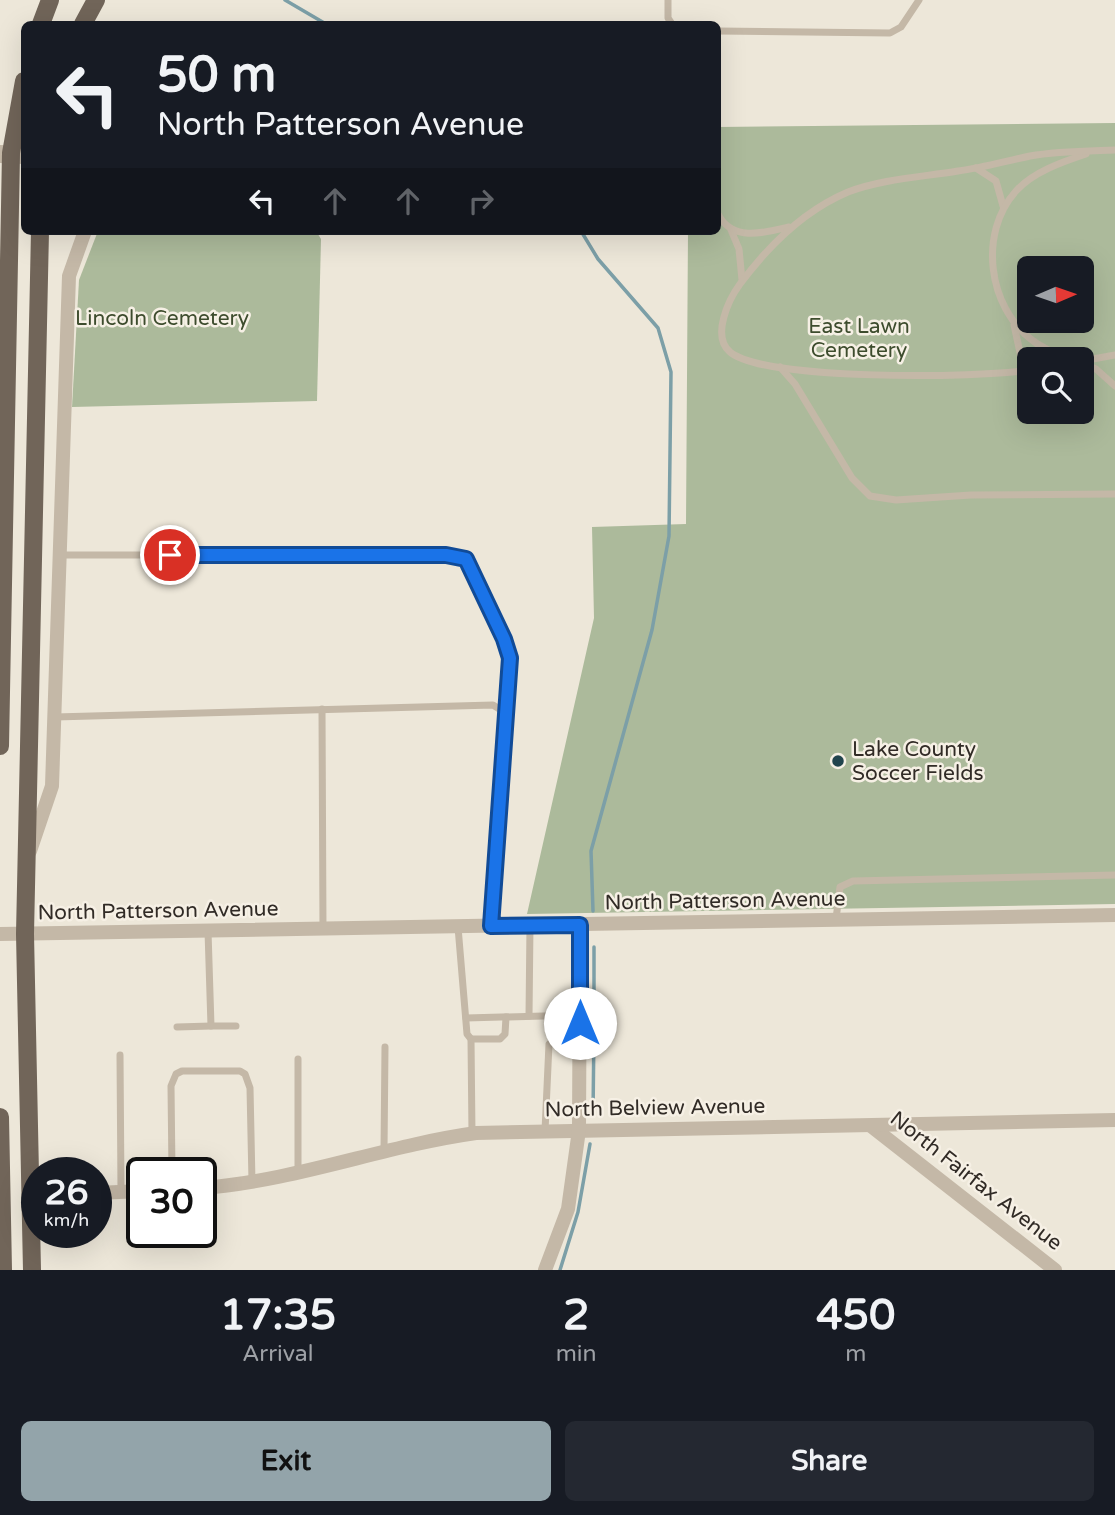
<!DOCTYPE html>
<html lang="en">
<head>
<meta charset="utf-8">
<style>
	body { margin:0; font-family:"Varela Round",sans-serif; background:#242831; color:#f1f3f6; height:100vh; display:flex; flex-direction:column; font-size:26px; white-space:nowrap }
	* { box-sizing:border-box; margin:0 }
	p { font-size:23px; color:#9ea1a6 }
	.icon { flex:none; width:38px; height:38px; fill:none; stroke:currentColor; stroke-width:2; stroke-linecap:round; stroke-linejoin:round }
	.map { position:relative; height:1270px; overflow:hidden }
	.drawer { display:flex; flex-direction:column; background:#171b24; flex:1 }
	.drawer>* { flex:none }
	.banner { position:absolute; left:21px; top:21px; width:700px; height:214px; border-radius:10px; box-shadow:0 7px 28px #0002; background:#171b24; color:#f1f3f6; overflow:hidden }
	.needle { width:46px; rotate:88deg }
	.controls { position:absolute; left:1017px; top:256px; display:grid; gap:14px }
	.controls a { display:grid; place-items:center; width:77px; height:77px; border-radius:10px; background:#171b24; box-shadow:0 7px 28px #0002; font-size:35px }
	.speed { position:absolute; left:21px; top:1157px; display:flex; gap:14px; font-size:35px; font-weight:700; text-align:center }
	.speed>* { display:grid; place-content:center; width:91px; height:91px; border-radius:50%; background:#171b24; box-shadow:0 7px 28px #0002; line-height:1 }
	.speed small { font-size:18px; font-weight:400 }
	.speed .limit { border:4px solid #111; border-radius:10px; background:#fff; color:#111 }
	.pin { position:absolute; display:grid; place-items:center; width:60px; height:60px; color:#fff; margin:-30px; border:4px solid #fff; border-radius:50%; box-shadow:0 2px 7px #0007 }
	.me { position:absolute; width:77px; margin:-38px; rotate:0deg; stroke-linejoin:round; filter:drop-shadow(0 0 5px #0008) }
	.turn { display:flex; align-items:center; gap:24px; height:147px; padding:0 21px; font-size:32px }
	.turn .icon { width:91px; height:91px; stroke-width:2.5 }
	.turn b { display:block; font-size:49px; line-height:60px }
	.lanes { display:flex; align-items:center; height:66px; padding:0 21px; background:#0003; justify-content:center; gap:35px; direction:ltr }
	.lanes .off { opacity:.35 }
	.eta { display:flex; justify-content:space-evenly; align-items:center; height:119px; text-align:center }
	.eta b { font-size:42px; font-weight:800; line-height:49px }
	.cta { display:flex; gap:14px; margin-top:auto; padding:14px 21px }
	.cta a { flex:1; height:80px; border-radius:10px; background:#93a4aa; color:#111; font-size:28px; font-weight:800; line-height:80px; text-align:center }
	.cta a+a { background:#242831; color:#f1f3f6 }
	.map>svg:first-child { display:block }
	.green { fill:#acba9b; fill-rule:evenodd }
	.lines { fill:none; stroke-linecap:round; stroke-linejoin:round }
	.stream { stroke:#7c9fa7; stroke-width:3.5 }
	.service { stroke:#c4b8a7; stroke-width:7 }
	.minor { stroke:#c4b8a7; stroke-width:14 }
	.tertiary { stroke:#c4b8a7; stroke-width:18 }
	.primary { stroke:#716559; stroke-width:18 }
	.route-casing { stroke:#114b97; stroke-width:18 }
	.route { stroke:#1a73e8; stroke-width:12 }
	.poi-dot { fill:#21444d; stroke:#f6f0e5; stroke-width:2.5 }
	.labels { text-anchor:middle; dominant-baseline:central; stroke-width:5; stroke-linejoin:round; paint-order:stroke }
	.park-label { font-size:21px; fill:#3d4c2d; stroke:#f6f0e5 }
	.poi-label { font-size:21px; fill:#312b26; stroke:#f6f0e5; text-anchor:start }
	.street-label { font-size:21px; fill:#312b26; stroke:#f6f0e5 }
</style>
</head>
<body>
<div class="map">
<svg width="1115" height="1270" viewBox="0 0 1115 1270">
	<rect width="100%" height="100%" fill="#ede7d9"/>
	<g class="green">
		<path d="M1115,123v781l-588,10 67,-296 -2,-91 94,-3 2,-293h30v-104zM1029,268h53v52h-53zM1029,359h53v52h-53z"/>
		<polygon points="98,231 316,231 321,239 317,401 72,407 79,280"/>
	</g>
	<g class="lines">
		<g class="stream">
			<polyline points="285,0 326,24"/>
			<polyline points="581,231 598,259 658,328 671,372 669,536 652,630 591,851 593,911"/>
			<polyline points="594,1015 594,947"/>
			<polyline points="593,1115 594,1028"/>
			<polyline points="560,1270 578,1212 590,1144"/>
		</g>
		<g class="service">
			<polyline points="668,0 668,18 672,24"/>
			<polyline points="718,31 890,33 901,27 919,0"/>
			<polyline points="976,168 996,181 1003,206"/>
			<path d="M718,214c14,28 46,19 71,13"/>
			<polyline points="731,230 739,249 742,280"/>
			<polyline points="1014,325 1024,371"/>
			<path d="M1070,359c-13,-5 -27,-10 -38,-19 -44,-33 -54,-107 -16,-149 17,-19 46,-29 70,-37"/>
			<polyline points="1082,361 1115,355"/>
			<polyline points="1082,363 1096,369 1115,386"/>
			<polyline points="780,367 795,384 852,478 870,496 896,500 971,495 1115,494"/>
			<path d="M1029,370c-49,8 -265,11 -299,-18 -19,-16 -1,-53 10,-68 29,-39 63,-73 108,-92 34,-13 74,-15 110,-21 24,-3 48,-10 72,-15 28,-5 57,-5 85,-6"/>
			<polyline points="60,555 446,555 466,559 504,639 510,658 504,712"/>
			<polyline points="322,709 323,929"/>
			<polyline points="55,717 493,705 504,712 491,926"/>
			<polyline points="836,919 840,887 853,881 1115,875"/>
			<polyline points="458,927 467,1034 471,1039 472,1134"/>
			<polyline points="208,931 211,1026 236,1026"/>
			<polyline points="529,1016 530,925"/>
			<polyline points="466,1018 579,1015"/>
			<polyline points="177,1027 211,1026"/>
			<polyline points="471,1039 500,1039 505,1034 506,1017"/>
			<polyline points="120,1055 121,1191"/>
			<polyline points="298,1059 298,1173"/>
			<polyline points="545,1131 549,1044 558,1039 580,1037"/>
			<polyline points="384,1151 385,1047"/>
			<polyline points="172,1172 171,1086 176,1074 182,1071 240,1071 245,1074 250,1088 252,1182"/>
		</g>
		<g class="minor">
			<polyline points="30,851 52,786 69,276 85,231"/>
			<polyline points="0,934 1115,915"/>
			<polyline points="871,1126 1055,1270"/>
			<path d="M201,1188c95,-7 182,-42 275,-55l639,-13"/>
			<polyline points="96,1193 142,1191"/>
			<polyline points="545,1270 568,1209 579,1130 580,925"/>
		</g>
		<polyline class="tertiary" points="0,154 24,155"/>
		<g class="primary">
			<polyline points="41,24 50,0"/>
			<polyline points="83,24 96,0"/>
			<polyline points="0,746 11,153 24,81"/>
			<polyline points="0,1117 3,1270"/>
			<polyline points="32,1270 25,934 40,231"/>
		</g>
	</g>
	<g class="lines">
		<defs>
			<polyline id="route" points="170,555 446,555 466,559 504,639 510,658 491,926 580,925 580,1023"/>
		</defs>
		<use href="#route" class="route-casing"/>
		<use href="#route" class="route"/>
	</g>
	<circle class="poi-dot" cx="838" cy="761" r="7"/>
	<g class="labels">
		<g class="park-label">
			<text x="162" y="318">Lincoln Cemetery</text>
			<text x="859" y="326">East Lawn<tspan x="859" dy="24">Cemetery</tspan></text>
		</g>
		<g class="poi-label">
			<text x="852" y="749">Lake County<tspan x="852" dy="24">Soccer Fields</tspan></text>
		</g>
		<g class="street-label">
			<text transform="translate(725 901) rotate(-1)">North Patterson Avenue</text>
			<text transform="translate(158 911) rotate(-1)">North Patterson Avenue</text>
			<text transform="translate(655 1108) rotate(-1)">North Belview Avenue</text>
			<text transform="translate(976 1181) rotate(38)">North Fairfax Avenue</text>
		</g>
	</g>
</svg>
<div class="controls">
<a><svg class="needle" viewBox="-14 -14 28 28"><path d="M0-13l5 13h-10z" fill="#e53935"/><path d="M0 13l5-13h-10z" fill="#9ea1a6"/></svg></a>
<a><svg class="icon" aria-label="search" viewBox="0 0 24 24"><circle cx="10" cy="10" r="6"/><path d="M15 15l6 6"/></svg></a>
</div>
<div class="speed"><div>26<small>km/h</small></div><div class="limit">30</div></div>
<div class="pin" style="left:170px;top:555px;background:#d93025"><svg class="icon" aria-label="arrive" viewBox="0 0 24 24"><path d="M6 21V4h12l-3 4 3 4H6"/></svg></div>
<svg class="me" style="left:580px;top:1023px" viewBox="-20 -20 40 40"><circle r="19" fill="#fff"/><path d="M0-13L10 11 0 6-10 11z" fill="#1a73e8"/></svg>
<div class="banner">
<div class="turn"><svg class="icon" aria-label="left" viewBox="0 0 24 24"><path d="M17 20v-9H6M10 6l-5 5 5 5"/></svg><div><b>50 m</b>North Patterson Avenue</div></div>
<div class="lanes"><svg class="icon" aria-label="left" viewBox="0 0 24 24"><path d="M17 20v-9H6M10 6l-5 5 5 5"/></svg><svg class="icon off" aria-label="ahead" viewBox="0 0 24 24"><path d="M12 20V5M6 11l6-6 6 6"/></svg><svg class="icon off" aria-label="ahead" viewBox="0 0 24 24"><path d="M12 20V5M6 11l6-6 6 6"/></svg><svg class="icon off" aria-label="right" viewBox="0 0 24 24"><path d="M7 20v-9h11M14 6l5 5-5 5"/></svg></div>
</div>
</div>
<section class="drawer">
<div class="eta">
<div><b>17:35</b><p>Arrival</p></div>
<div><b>2</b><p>min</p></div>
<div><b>450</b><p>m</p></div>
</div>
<div class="cta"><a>Exit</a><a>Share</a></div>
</section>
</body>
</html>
